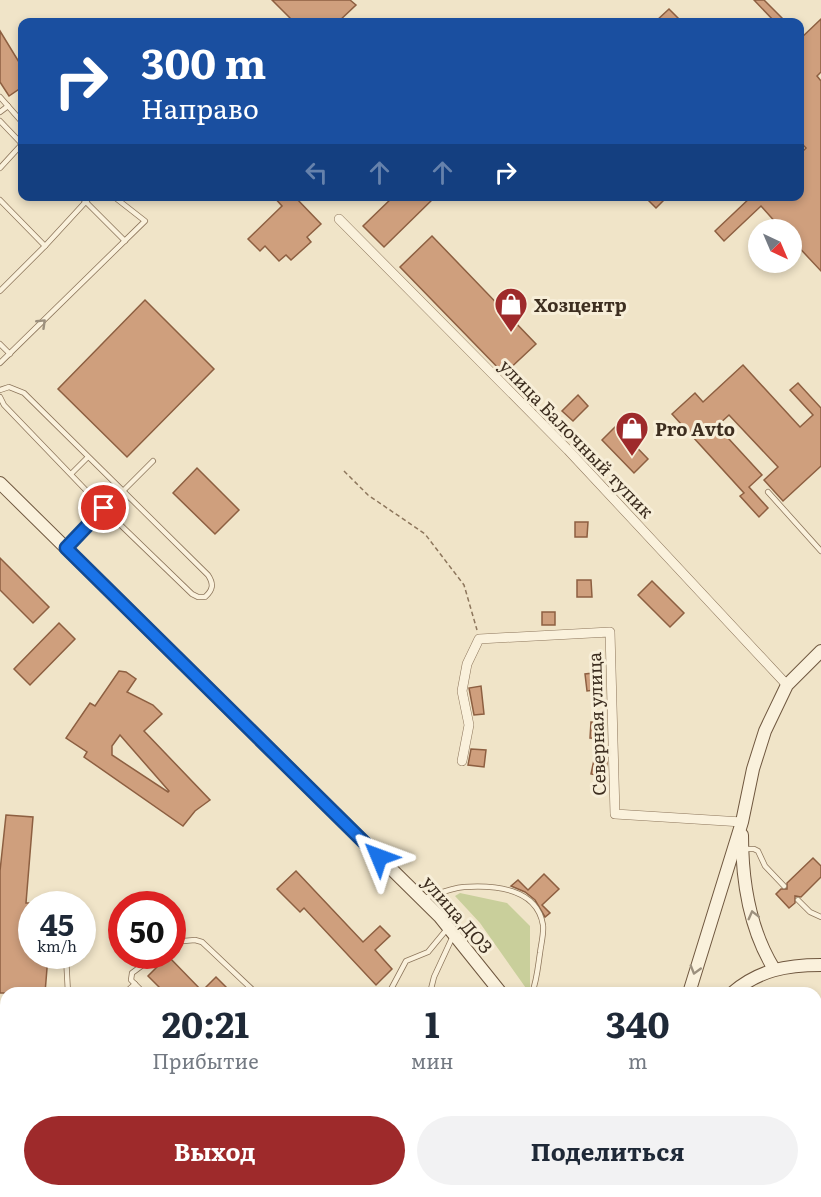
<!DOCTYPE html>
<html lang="ru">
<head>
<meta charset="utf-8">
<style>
	body { margin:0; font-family:Literata,serif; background:#f2f2f3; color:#1f2937; height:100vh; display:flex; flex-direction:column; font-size:22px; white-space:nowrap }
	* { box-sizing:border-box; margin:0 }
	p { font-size:20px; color:#747a83 }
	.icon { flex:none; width:33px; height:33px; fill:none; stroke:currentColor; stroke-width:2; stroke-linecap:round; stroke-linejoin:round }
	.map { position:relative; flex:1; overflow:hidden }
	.panel { position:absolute; left:0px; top:987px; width:822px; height:210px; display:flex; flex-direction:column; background:#fff; border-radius:18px 18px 0 0; box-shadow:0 3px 9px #0003 }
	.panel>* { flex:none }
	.top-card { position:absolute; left:18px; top:18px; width:786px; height:183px; border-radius:12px; box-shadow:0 3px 9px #0003; background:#1a4fa0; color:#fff; overflow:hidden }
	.needle { width:39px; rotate:136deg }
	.fabs { position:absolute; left:748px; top:219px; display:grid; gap:12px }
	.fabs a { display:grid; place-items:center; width:54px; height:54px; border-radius:50%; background:#fff; box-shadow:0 3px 9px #0003; font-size:30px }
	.speed { position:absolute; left:18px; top:891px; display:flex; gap:12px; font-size:30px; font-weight:700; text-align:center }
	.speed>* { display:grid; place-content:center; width:78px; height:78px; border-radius:50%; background:#fff; box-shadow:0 3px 9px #0003; line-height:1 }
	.speed small { font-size:15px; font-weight:400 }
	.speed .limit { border:9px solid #d22; background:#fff; color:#111 }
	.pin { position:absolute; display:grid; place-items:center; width:51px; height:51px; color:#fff; margin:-26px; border:3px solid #fff; border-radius:50%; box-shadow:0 2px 6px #0007 }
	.me { position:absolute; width:66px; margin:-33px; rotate:314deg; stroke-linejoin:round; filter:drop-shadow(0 0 4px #0008) }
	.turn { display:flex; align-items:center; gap:21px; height:126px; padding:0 24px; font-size:27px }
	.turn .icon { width:78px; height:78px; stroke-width:2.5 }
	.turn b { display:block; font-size:42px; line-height:51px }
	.lanes { display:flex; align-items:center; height:57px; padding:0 24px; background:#0003; justify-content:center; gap:30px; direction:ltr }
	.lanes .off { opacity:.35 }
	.eta { display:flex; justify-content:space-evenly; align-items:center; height:102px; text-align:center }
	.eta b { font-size:36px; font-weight:700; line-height:42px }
	.cta { display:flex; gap:12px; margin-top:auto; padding:12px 24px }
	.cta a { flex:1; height:69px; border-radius:36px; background:#9e2a2b; color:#fff; font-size:24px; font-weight:700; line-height:69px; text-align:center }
	.cta a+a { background:#f2f2f3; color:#1f2937 }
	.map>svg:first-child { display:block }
	.green { fill:#c9cf9b }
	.building { fill:#cf9f7d; stroke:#8d5f41; stroke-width:1.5; fill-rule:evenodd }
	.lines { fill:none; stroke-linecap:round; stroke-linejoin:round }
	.lane-casing { stroke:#8d765c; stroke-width:6 }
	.street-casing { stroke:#8d765c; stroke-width:10 }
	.secondary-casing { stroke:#6f573f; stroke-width:14 }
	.path { stroke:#8d765c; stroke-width:1.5; stroke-dasharray:4.5 3; stroke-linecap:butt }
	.lane { stroke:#faf1dc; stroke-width:4.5 }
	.street { stroke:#faf1dc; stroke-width:9 }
	.secondary { stroke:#faf1dc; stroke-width:12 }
	.oneway { stroke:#9c907e }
	.route-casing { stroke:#114b97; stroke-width:15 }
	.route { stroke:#1a73e8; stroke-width:10 }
	.labels { text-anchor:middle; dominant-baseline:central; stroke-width:6; stroke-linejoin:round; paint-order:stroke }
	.poi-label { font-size:18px; font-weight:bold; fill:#3d2e20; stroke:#f7eed8; text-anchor:start }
	.street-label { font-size:18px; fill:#3d2e20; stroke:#f7eed8 }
</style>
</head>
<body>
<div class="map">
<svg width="821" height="1197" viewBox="0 0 821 1197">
	<rect width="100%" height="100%" fill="#f0e4c8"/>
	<polygon class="green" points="460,893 507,903 530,926 530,987 528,991 480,923 455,896"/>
	<g class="building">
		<polygon points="272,0 350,0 356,5 338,22 294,22"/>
		<polygon points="754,0 764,0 786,22 775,22"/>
		<polygon points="669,9 682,22 655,22"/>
		<polygon points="821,19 821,72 817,76 821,81 821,271 792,240 792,230 774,230 778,225 761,206 724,241 715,231 752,196 800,196 800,154 806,148 800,142 800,39"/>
		<polygon points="0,31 22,67 22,87 9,96 0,82"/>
		<polygon points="273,196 294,196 321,224 307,237 311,242 291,260 286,255 279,261 265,246 260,251 248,239 282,206"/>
		<polygon points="394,196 436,196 384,247 363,226"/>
		<polygon points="644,196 668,196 656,208"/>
		<polygon points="432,236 536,344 504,374 400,267"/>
		<polygon points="145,300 214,369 127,457 58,389"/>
		<polygon points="743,365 800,427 813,415 790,390 798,383 821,408 821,466 783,501 764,480 778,467 729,415 717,426 762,475 749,487 768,508 759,517 740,496 744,493 672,414 695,393 703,402"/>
		<polygon points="578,395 588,406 573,421 562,411"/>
		<polygon points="616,426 648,459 634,473 602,440"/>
		<polygon points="197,468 239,510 215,534 173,493"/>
		<polygon points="575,522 588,522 587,537 575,537"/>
		<polygon points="0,558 49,607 33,623 0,590"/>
		<polygon points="577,580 591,580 592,597 577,597"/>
		<polygon points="652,581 684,613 670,627 638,595"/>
		<rect x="542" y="612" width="13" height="13"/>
		<polygon points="59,623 75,639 30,685 14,669"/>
		<path d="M119,671l7,1 10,7 -9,13 26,13 9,9 -18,17 66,69 -15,11 -12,15 -99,-69 3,-5 -21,-14 24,-35 5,3zM120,735l49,56 -1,1 -56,-37v-9z"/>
		<polygon points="601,672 603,689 587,691 585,674"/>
		<polygon points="481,686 484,714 474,715 469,688"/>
		<polygon points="591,722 603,723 602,739 590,738"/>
		<polygon points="471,749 486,750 484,767 468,765"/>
		<polygon points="594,760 607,762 606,777 591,774"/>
		<polygon points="6,815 33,817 26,903 32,903 32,956 48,956 45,993 0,993 0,871"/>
		<polygon points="813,858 821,866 821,877 801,897 795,896 795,903 789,908 776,894 781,889 787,889 787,883"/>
		<polygon points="296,871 363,942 380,926 390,936 375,950 392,969 376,985 304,908 300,912 277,889"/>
		<polygon points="544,874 559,889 542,905 550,913 545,917 535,900 525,892 511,886 518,880 528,890"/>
		<polygon points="168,956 202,991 216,977 232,993 165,993 148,976"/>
	</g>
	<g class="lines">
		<defs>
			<g id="lane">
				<polyline points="0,97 22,122"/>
				<polyline points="0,112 8,106"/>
				<polyline points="0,121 22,144"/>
				<polyline points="0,168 22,144"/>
				<polyline points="80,196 125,241"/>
				<polyline points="0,200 45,246 0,291"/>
				<polyline points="45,246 91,196"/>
				<polyline points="0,344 10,354"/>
				<polyline points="0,363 145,221 113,196"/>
				<path d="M0,390l9,-3 15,6 184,182c6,9 5,15 -3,22h-7l-6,-3 -88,-85 -100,-104 -4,-8"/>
				<polyline points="71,474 88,457"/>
				<polyline points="123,491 153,461"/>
				<polyline points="768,492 821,551"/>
				<polyline points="66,547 104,509"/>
				<polyline points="743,849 754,849 758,851 765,866 784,886"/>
				<path d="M425,898c12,-4 26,-10 39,-11 30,-2 73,1 79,38 1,9 -2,19 -3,28 -2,13 -3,27 -8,40"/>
				<polyline points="798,900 810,912 821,917"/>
				<polyline points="172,942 195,940 202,942 256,993"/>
				<polyline points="66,956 68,993"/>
				<polyline points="125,993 135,984"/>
				<polyline points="144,993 131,980 132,973 155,956"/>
				<polyline points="389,993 406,961 428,952 447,929"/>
				<polyline points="430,993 434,977 453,936"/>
				<polyline points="0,1073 6,1074"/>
				<polyline points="0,1076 6,1083"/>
				<polyline points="114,1191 124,1197"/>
				<polyline points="330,1192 331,1197"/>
				<polyline points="525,1197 535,1191"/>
				<polyline points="566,1197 566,1191"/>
			</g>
			<g id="street">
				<polyline points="339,219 568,450 787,685"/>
				<polyline points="462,761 469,725 462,691 467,664 479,639 610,632 615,814 742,822"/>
			</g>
			<g id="secondary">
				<polyline points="0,483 440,917 501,993"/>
				<path d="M742,835c0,45 8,95 32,134"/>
				<polyline points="689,993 742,822 753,769 765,731 787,685 821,651"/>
				<path d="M732,993c27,-23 54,-28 89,-28"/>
				<polyline points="586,1191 590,1197"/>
				<polyline points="636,1197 636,1191"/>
			</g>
		</defs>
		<use href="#lane" class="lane-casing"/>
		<use href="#street" class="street-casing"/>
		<use href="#secondary" class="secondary-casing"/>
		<polyline class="path" points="344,471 368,495 425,534 464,585 477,630"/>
		<use href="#lane" class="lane"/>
		<use href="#street" class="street"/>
		<use href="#secondary" class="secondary"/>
	</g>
	<defs><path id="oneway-chevron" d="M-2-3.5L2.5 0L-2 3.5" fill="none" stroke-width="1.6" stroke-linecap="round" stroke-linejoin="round" transform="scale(1.5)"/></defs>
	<g class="oneway">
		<use href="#oneway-chevron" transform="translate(42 323) rotate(-44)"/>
		<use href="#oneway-chevron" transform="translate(753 915) rotate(-104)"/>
		<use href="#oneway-chevron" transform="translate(695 970) rotate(106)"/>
	</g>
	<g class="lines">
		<defs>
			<polyline id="route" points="104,508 66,548 379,857"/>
		</defs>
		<use href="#route" class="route-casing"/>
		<use href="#route" class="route"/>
	</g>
	<defs>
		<symbol id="shop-pin" viewBox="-11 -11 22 30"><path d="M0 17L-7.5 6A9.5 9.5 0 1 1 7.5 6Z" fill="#9e2a2b" stroke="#f7eed8"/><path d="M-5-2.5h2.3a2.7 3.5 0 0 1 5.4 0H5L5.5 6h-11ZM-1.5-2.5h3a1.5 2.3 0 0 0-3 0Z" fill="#fff"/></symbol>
	</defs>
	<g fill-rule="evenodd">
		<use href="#shop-pin" x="492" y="285" width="38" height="52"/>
		<use href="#shop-pin" x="613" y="409" width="38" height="52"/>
	</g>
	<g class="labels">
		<g class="poi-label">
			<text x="534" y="304">Хозцентр</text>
			<text x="655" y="428">Pro Аvto</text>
		</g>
		<g class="street-label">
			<text transform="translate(577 438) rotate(46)">улица Балочный тупик</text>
			<text transform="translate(596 724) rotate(-92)">Северная улица</text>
			<text transform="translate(458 914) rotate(49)">улица ДОЗ</text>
		</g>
	</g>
</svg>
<div class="fabs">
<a><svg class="needle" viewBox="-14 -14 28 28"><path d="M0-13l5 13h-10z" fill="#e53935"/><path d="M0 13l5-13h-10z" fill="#747a83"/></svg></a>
</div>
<div class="speed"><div>45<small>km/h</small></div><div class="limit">50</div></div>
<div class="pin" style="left:104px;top:508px;background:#d93025"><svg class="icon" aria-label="arrive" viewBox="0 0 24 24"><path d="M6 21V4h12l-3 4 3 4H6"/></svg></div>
<svg class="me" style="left:379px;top:857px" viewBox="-20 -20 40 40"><path d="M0-17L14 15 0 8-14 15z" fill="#1a73e8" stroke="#fff" stroke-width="4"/></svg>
<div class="top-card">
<div class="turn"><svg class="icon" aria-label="right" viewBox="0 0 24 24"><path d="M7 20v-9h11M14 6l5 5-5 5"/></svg><div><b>300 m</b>Направо</div></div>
<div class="lanes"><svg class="icon off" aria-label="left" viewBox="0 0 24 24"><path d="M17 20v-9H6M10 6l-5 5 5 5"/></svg><svg class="icon off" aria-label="ahead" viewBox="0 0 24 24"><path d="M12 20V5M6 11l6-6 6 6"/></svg><svg class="icon off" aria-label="ahead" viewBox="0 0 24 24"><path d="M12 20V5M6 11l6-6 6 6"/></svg><svg class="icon" aria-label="right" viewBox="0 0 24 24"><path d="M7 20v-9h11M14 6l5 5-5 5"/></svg></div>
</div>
<section class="panel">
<div class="eta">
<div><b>20:21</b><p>Прибытие</p></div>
<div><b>1</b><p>мин</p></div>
<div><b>340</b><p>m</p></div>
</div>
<div class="cta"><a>Выход</a><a>Поделиться</a></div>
</section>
</div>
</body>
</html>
